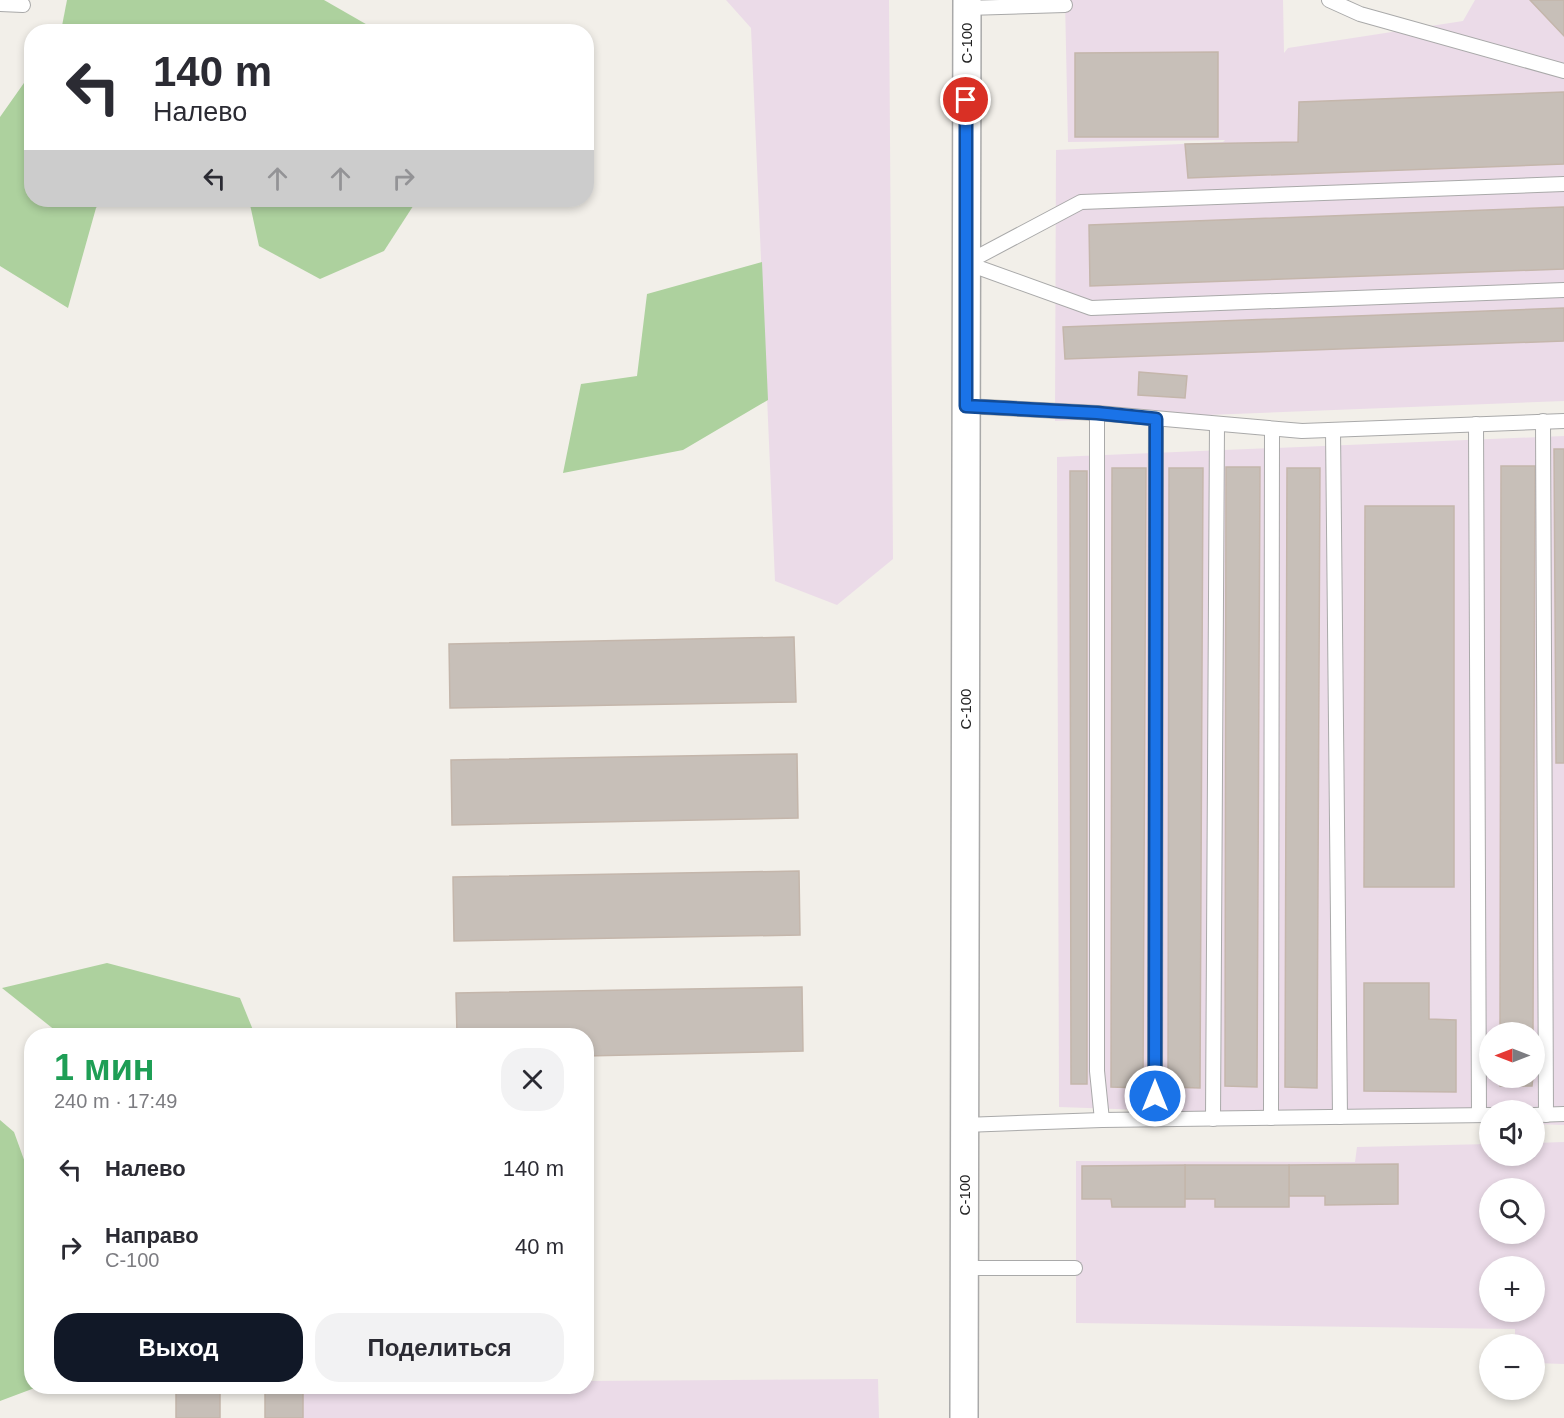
<!DOCTYPE html>
<html lang="ru">
<head>
<meta charset="utf-8">
<style>
	body { margin:0; font-family:Helvetica,sans-serif; background:#f2f2f3; color:#2b2b33; height:100vh; display:flex; flex-direction:column; font-size:22px; white-space:nowrap }
	* { box-sizing:border-box; margin:0 }
	p { font-size:20px; color:#7c7c81 }
	.icon { flex:none; width:33px; height:33px; fill:none; stroke:currentColor; stroke-width:2; stroke-linecap:round; stroke-linejoin:round }
	.map { position:relative; flex:1; overflow:hidden }
	.sheet { position:absolute; left:24px; top:1028px; width:570px; height:366px; display:flex; flex-direction:column; background:#fff; border-radius:24px; box-shadow:0 3px 9px #0003 }
	.sheet>* { flex:none }
	.hud { position:absolute; left:24px; top:24px; width:570px; height:183px; border-radius:24px; box-shadow:0 3px 9px #0003; background:#fff; color:#2b2b33; overflow:hidden }
	.needle { width:39px; rotate:270deg }
	.controls { position:absolute; left:1479px; top:1022px; display:grid; gap:12px }
	.controls a { display:grid; place-items:center; width:66px; height:66px; border-radius:50%; background:#fff; box-shadow:0 3px 9px #0003; font-size:30px }
	.pin { position:absolute; display:grid; place-items:center; width:51px; height:51px; color:#fff; margin:-26px; border:3px solid #fff; border-radius:50%; box-shadow:0 2px 6px #0007 }
	.me { position:absolute; width:66px; margin:-33px; rotate:0deg; stroke-linejoin:round; filter:drop-shadow(0 0 4px #0008) }
	.turn { display:flex; align-items:center; gap:21px; height:126px; padding:0 30px; font-size:27px }
	.turn .icon { width:78px; height:78px; stroke-width:2.5 }
	.turn b { display:block; font-size:42px; line-height:51px }
	.lanes { display:flex; align-items:center; height:57px; padding:0 30px; background:#0003; justify-content:center; gap:30px; direction:ltr }
	.lanes .off { opacity:.35 }
	.round { display:grid; place-items:center; flex:none; width:63px; height:63px; border-radius:24px; background:#f2f2f3 }
	.summary { display:flex; align-items:center; justify-content:space-between; height:102px; padding:0 30px }
	h1 { font-size:36px; font-weight:600; line-height:45px; color:#1e9e55 }
	.cta { display:flex; gap:12px; margin-top:auto; padding:12px 30px }
	.cta a { flex:1; height:69px; border-radius:24px; background:#111827; color:#fff; font-size:24px; font-weight:600; line-height:69px; text-align:center }
	.cta a+a { background:#f2f2f3; color:#2b2b33 }
	ul { padding:0; list-style:none }
	li { display:flex; align-items:center; gap:18px; height:78px; padding:0 30px }
	li div { flex:1 }
	li b { display:block; font-size:22px }
	li em { font-style:normal }
	.map>svg:first-child { display:block }
	.industrial { fill:#ebdbe8; fill-rule:evenodd }
	.forest { fill:#add19e }
	.building { fill:#c7bfb8; stroke:#c4b6ab; stroke-width:1.5 }
	.lines { fill:none; stroke-linecap:round; stroke-linejoin:round }
	.service-casing { stroke:#a9a9a9; stroke-width:16 }
	.minor-casing { stroke:#a9a9a9; stroke-width:30 }
	.service { stroke:#fff; stroke-width:14 }
	.minor { stroke:#fff; stroke-width:27 }
	.route-casing { stroke:#114b97; stroke-width:15 }
	.route { stroke:#1a73e8; stroke-width:10 }
	.labels { text-anchor:middle; dominant-baseline:central; stroke-width:5; stroke-linejoin:round; paint-order:stroke }
	.street-label { font-size:15px; fill:#222; stroke:#fff }
</style>
</head>
<body>
<div class="map">
<svg width="1564" height="1418" viewBox="0 0 1564 1418">
	<rect width="100%" height="100%" fill="#f2efe9"/>
	<g class="industrial">
		<polygon points="726,0 889,0 893,559 837,605 775,581 751,28"/>
		<polygon points="1065,0 1283,0 1284,53 1288,48 1463,21 1475,0 1564,0 1564,401 1055,421 1056,150 1223,142 1225,140 1068,142"/>
		<path d="M1564,436v689l-29,-1 -1,-14h-44l-1,12 -430,-15 -2,-650zM1490,1032h44v45h-44z"/>
		<path d="M1564,1142v222l-29,-1 -1,-19h-19v-15l-439,-6v-162l279,1 2,-15 132,-3 1,11h44l1,-12zM1490,1188h44v45h-44zM1490,1266h44v45h-44z"/>
		<polygon points="878,1379 879,1418 303,1418 303,1386 586,1386 587,1381"/>
	</g>
	<g class="forest">
		<polygon points="67,0 324,0 378,31 61,31"/>
		<polygon points="31,73 32,200 102,200 96,208 68,308 0,266 0,117"/>
		<polygon points="249,200 417,200 384,251 320,279 259,246"/>
		<polygon points="762,262 768,400 683,450 563,473 581,384 637,376 647,294"/>
		<polygon points="107,963 240,998 255,1035 61,1035 2,988"/>
		<polygon points="0,1120 14,1132 31,1179 32,1386 40,1386 0,1401"/>
	</g>
	<g class="building">
		<polygon points="1530,0 1564,0 1564,36"/>
		<polygon points="1218,52 1218,137 1075,137 1075,53"/>
		<polygon points="1564,92 1564,164 1188,178 1185,144 1298,142 1299,102"/>
		<polygon points="1564,207 1564,269 1090,286 1089,225"/>
		<polygon points="1564,308 1564,341 1065,359 1063,327"/>
		<polygon points="1139,372 1187,376 1185,398 1138,395"/>
		<polygon points="1554,449 1564,449 1564,763 1556,763"/>
		<polygon points="1501,466 1535,466 1533,1032 1500,1032"/>
		<polygon points="1226,467 1260,467 1257,1087 1225,1086"/>
		<polygon points="1112,468 1146,468 1143,1088 1111,1087"/>
		<polygon points="1169,468 1203,468 1200,1088 1168,1087"/>
		<polygon points="1287,468 1320,468 1317,1088 1285,1087"/>
		<polygon points="1070,471 1087,471 1087,1084 1071,1084"/>
		<polygon points="1365,506 1454,506 1454,887 1364,887"/>
		<polygon points="794,637 796,702 450,708 449,644"/>
		<polygon points="797,754 798,818 452,825 451,760"/>
		<polygon points="799,871 800,935 454,941 453,877"/>
		<polygon points="1364,983 1429,983 1429,1019 1456,1020 1456,1092 1364,1091"/>
		<polygon points="802,987 803,1051 586,1056 586,1035 457,1035 456,993"/>
		<polygon points="1500,1077 1533,1077 1532,1086 1500,1086"/>
		<polygon points="1398,1164 1398,1204 1325,1205 1325,1196 1289,1196 1289,1165"/>
		<polygon points="1185,1165 1289,1165 1289,1207 1215,1207 1215,1199 1185,1199"/>
		<polygon points="1185,1165 1185,1207 1112,1207 1111,1199 1082,1199 1082,1166"/>
		<rect x="265" y="1386" width="38" height="32"/>
		<rect x="176" y="1390" width="44" height="28"/>
	</g>
	<g class="lines">
		<defs>
			<g id="service">
				<polyline points="1329,0 1360,14 1564,71"/>
				<polyline points="0,4 23,5"/>
				<polyline points="967,8 1065,5"/>
				<polyline points="966,263 1081,202 1564,184"/>
				<polyline points="966,263 1091,308 1564,290"/>
				<polyline points="966,406 1097,413 1302,431 1564,421"/>
				<polyline points="1097,413 1097,1071 1102,1120"/>
				<polyline points="1543,421 1546,1115"/>
				<polyline points="1476,424 1479,1115"/>
				<polyline points="1333,430 1340,1117"/>
				<polyline points="1534,1115 1564,1114"/>
				<polyline points="1271,1118 1272,429"/>
				<polyline points="1155,1119 1156,419"/>
				<polyline points="1213,1119 1217,424"/>
				<polyline points="964,1125 1102,1120 1490,1115"/>
				<polyline points="964,1268 1075,1268"/>
			</g>
			<polyline id="minor" points="964,1418 967,0"/>
		</defs>
		<use href="#service" class="service-casing"/>
		<use href="#minor" class="minor-casing"/>
		<use href="#service" class="service"/>
		<use href="#minor" class="minor"/>
	</g>
	<g class="lines">
		<defs>
			<polyline id="route" points="966,100 966,406 1097,413 1156,419 1155,1096"/>
		</defs>
		<use href="#route" class="route-casing"/>
		<use href="#route" class="route"/>
	</g>
	<g class="labels">
		<g class="street-label">
			<text transform="translate(966 43) rotate(-90)">С-100</text>
			<text transform="translate(965 709) rotate(-90)">С-100</text>
			<text transform="translate(964 1195) rotate(-90)">С-100</text>
		</g>
	</g>
</svg>
<div class="controls">
<a><svg class="needle" viewBox="-14 -14 28 28"><path d="M0-13l5 13h-10z" fill="#e53935"/><path d="M0 13l5-13h-10z" fill="#7c7c81"/></svg></a>
<a><svg class="icon" aria-label="sound" viewBox="0 0 24 24"><path d="M4 9h4l5-4v14l-5-4H4zM17 9q2 3 0 6"/></svg></a>
<a><svg class="icon" aria-label="search" viewBox="0 0 24 24"><circle cx="10" cy="10" r="6"/><path d="M15 15l6 6"/></svg></a>
<a>+</a>
<a>−</a>
</div>
<div class="pin" style="left:966px;top:100px;background:#d93025"><svg class="icon" aria-label="arrive" viewBox="0 0 24 24"><path d="M6 21V4h12l-3 4 3 4H6"/></svg></div>
<svg class="me" style="left:1155px;top:1096px" viewBox="-20 -20 40 40"><circle r="17" fill="#1a73e8" stroke="#fff" stroke-width="3"/><path d="M0-11L8 9 0 5-8 9z" fill="#fff"/></svg>
<div class="hud">
<div class="turn"><svg class="icon" aria-label="left" viewBox="0 0 24 24"><path d="M17 20v-9H6M10 6l-5 5 5 5"/></svg><div><b>140 m</b>Налево</div></div>
<div class="lanes"><svg class="icon" aria-label="left" viewBox="0 0 24 24"><path d="M17 20v-9H6M10 6l-5 5 5 5"/></svg><svg class="icon off" aria-label="ahead" viewBox="0 0 24 24"><path d="M12 20V5M6 11l6-6 6 6"/></svg><svg class="icon off" aria-label="ahead" viewBox="0 0 24 24"><path d="M12 20V5M6 11l6-6 6 6"/></svg><svg class="icon off" aria-label="right" viewBox="0 0 24 24"><path d="M7 20v-9h11M14 6l5 5-5 5"/></svg></div>
</div>
<section class="sheet">
<div class="summary"><div><h1>1 мин</h1><p>240 m · 17:49</p></div><a class="round"><svg class="icon" aria-label="close" viewBox="0 0 24 24"><path d="M6 6l12 12M18 6L6 18"/></svg></a></div>
<ul>
<li><svg class="icon" aria-label="left" viewBox="0 0 24 24"><path d="M17 20v-9H6M10 6l-5 5 5 5"/></svg><div><b>Налево</b></div><em>140 m</em></li>
<li><svg class="icon" aria-label="right" viewBox="0 0 24 24"><path d="M7 20v-9h11M14 6l5 5-5 5"/></svg><div><b>Направо</b><p>С-100</p></div><em>40 m</em></li>
</ul>
<div class="cta"><a>Выход</a><a>Поделиться</a></div>
</section>
</div>
</body>
</html>
